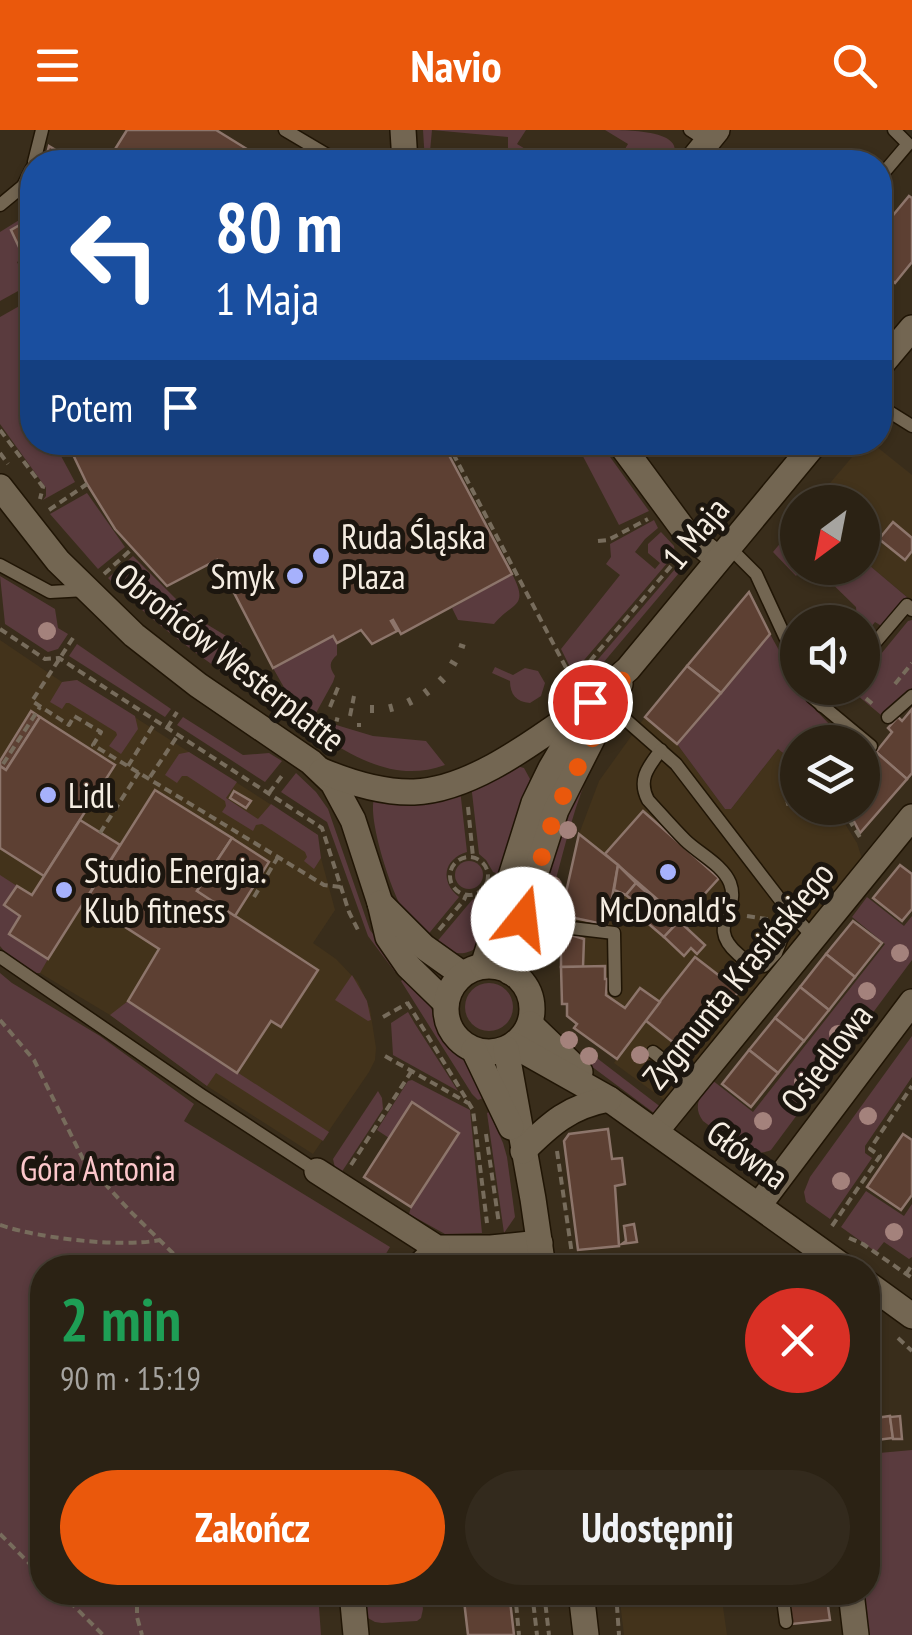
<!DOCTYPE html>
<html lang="pl">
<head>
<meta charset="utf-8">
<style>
	body { margin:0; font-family:"PT Sans Narrow",sans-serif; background:#332a1d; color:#f1f3f6; height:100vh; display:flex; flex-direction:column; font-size:38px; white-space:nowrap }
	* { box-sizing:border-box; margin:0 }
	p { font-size:32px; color:#a6a4a0 }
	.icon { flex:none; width:55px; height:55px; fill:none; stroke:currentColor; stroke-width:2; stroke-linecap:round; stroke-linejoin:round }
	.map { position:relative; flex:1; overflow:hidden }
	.details { position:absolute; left:30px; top:1125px; width:850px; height:350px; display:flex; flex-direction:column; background:#2b2214; border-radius:40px; box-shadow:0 2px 8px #0004,0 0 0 2px #473f34 }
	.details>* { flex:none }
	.top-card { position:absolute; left:20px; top:20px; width:872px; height:305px; border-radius:40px; box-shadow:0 2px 8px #0004,0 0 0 2px #473f34; background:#1a4fa0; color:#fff; overflow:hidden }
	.needle { width:65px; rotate:212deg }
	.controls { position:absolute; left:780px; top:355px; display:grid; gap:20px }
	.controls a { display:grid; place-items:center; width:100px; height:100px; border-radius:50%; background:#2b2214; box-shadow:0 2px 8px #0004,0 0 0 2px #473f34; font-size:50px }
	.pin { position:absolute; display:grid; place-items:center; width:85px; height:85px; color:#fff; margin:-42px; border:5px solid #fff; border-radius:50%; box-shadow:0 2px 10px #0007 }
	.me { position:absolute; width:110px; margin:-55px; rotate:16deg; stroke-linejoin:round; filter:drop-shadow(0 0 8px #0008) }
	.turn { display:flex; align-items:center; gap:35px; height:210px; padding:0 30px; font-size:45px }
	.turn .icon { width:130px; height:130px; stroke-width:2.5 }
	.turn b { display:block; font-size:70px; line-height:85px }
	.then { display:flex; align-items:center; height:95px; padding:0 30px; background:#0003; gap:20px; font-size:38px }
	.round { display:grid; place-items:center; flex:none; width:105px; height:105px; border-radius:52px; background:#332a1d }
	.headline { display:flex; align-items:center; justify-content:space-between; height:170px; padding:0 30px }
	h1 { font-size:60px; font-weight:800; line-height:75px; color:#1e9e55 }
	.button { display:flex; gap:20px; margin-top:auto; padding:20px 30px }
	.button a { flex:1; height:115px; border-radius:60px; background:#ea580c; color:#fff; font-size:40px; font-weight:800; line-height:115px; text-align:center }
	.button a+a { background:#332a1d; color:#f1f3f6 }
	header { display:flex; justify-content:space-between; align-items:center; height:130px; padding:0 30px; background:#ea580c; color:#fff; font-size:45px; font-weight:800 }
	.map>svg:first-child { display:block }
	.built { fill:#43331b }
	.green { fill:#5a3b3e }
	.building { fill:#5d4033; stroke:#8d756b; stroke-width:2.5 }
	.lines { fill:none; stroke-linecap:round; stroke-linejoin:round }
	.service-casing { stroke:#201505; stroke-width:15 }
	.minor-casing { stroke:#201505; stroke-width:28 }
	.tertiary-casing { stroke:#201505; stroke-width:28 }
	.path { stroke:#776c5c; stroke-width:4; stroke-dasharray:8 5; stroke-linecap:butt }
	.service { stroke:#736652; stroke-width:12 }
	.minor { stroke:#736652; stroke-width:25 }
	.tertiary { stroke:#736652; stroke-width:25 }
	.tree { fill:#a4827c }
	.route { stroke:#ea580c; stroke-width:18; stroke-dasharray:0 32.4 }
	.poi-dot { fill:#a6b1fc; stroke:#1c160f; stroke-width:4 }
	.labels { text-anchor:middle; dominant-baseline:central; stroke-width:10; stroke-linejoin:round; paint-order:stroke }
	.street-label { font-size:35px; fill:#f5ede2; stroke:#1c160f }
	.poi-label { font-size:35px; fill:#f5ede2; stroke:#1c160f; text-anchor:start }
	.park-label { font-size:35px; fill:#fcc7cb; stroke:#1c160f }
</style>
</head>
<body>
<header><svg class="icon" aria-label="menu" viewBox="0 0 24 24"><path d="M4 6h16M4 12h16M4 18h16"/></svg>Navio<svg class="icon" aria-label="search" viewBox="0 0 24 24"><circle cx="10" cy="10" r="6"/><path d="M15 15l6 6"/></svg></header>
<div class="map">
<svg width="912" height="1505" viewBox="0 0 912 1505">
	<rect width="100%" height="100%" fill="#392d1b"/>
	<g class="built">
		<polygon points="864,313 872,313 912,345 912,471 863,430 862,372 814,372"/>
		<polygon points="0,510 62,552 77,550 318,705 318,717 335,780 313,813 336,829 358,852 370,879 376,918 375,930 369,942 313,1024 207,956 110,885 40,843 33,843 0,816"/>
		<polygon points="645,587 677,614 725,679 731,679 778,619 797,634 798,678 835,678 857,713 864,735 667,972 614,933 617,928 574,898 576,894 567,886 567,874 562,874 561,785 579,704 599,651"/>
		<polygon points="619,1463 721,1463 727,1505 624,1505"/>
	</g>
	<g class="green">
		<polygon points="423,0 526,0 517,14 532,23 529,26 508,24 508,7 432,0 429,32 425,32"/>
		<path d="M605,0c24,0 88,0 65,32h-32l2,-4 -15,-9 3,-5z"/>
		<polygon points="32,82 32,88 11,100 24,128 17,132 29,155 0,171 0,102"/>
		<polygon points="30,170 32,194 32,312 54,313 75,352 43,370 46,366 46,358 0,294 0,187"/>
		<polygon points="576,313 600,313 649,381 619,395"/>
		<polygon points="87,363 125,417 98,439 50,384"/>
		<polygon points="654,390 658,398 645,409 635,422 655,439 660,433 648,423 648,414 661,402 674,416 675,424 573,543 561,519 620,445 606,434 611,427 610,414"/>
		<polygon points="797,393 798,438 803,438 796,446 773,422"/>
		<polygon points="687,425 684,437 560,584 536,602"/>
		<path d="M133,426l60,60 45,27 2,-1 31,62c-60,-39 -112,-75 -163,-126z"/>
		<polygon points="863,430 908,468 883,497 875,492 863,507 862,492 854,492 857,488 856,477 816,438 862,438"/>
		<path d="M512,444c18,34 0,28 -18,50l-36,-4 -6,-12z"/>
		<polygon points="0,446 55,479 58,498 68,504 58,519 48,522 5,494"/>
		<polygon points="912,490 912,558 881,585 851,560 853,558 862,558 863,546 908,491"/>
		<polygon points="770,504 797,553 798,558 800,558 808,572 831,596 823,605 832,612 798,612 797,634 778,619 731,679 725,679 677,614"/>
		<path d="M333,506l4,7v12c-8,7 -8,12 -2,21l-2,6 -22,40 -7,3 -10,-6 -4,-21 -17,-30z"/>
		<polygon points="77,514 171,579 165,587 69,526"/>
		<path d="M495,537l18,8 12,-7 13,3 7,12 -4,13 -11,7c-14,-1 -20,-9 -20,-22l-18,-8z"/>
		<polygon points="77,550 135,586 138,599 121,624 109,616 117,605 116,602 69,573 66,573 62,579 50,572 62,552"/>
		<polygon points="183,587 243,625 269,623 282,631 265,652 177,595"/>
		<path d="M333,594l40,12 53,5 19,24c-44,16 -80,-2 -118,-25l-1,-3z"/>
		<path d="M612,600c-32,47 -44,106 -59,160l-13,-4 13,-44 50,-109z"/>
		<polygon points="189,622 237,652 226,668 258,689 271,674 318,705 321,728 314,739 304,731 307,727 305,722 262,694 256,695 253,701 222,682 226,676 225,671 187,646 182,646 177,653 165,645 179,624"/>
		<polygon points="513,635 524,638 530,649 503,746 493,742 486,730 479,724 471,654"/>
		<polygon points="296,643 316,662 328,679 370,800 398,837 395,842 368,806 327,692 281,662"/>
		<path d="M460,659l7,63c-24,7 -27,30 -8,45l-33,40c-9,-10 -18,-20 -25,-31 -11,-19 -33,-87 -27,-107z"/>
		<circle cx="469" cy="745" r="14"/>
		<polygon points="0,745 17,756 5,775 20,786 48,829 40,843 33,843 10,828 0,816"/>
		<path d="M489,757l10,3 -21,57c-16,11 -28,6 -43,-3l37,-44 10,-4z"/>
		<path d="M867,767l37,29 8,-10v44l-141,190c-24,11 -49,-16 -68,-29 -12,-16 -1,-28 9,-41l41,32 132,-168 -33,-27z"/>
		<polygon points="0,843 12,853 100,906 194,974 184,991 390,1117 378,1137 42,1138 42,1462 318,1463 321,1505 0,1505"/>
		<polygon points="352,845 367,871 371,890 368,891 335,870"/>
		<polygon points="406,846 428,870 441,904 450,917 468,933 483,968 478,970 472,964 401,851"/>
		<circle cx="489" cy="877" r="24"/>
		<polygon points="128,871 329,1002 323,1011 216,943 207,956 110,885"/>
		<polygon points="408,882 415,894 458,961 393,925 391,893"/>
		<polygon points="912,906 912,947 865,1016 865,1023 872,1028 830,1089 806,1072 804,1062 810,1047"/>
		<polygon points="589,922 662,978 654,983 583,930"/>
		<polygon points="412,950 470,980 482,1103 445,1104 409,1084 411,1077 459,1003 412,972 389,1008 377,1000 408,951"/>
		<polygon points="378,961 382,968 383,979 341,1043 335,1038 333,1029"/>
		<polygon points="489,982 503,1013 507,1027 515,1087 504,1103 487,983"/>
		<polygon points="866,1061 904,1086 912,1074 912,1127 909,1129 884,1112 876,1122 841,1097"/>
		<polygon points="912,1320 912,1505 865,1505 860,1463 868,1462 868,1324"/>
		<polygon points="363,1463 421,1463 423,1479 421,1488 417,1491 382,1493 375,1492 366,1487"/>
	</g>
	<g class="building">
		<polygon points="127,0 216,0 268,32 107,32"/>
		<polygon points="49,16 76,32 45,32"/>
		<polygon points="909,66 912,68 912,132 895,153 880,140 880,101"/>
		<polygon points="32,88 32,145 11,100"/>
		<polygon points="67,312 442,312 512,444 401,504 393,490 391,491 397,501 372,514 361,500 337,513 333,506 273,538 217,430 167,456 115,399 87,354"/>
		<polygon points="893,392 912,408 912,421 905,430 879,409"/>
		<polygon points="749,462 770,504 721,563 687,536"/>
		<polygon points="687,536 721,563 677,614 645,587"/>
		<polygon points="912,579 912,643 907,649 876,622 892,602 888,598 898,587 902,591"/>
		<polygon points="31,581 40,587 6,640 0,636 0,631"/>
		<polygon points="40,587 115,635 44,746 0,718 0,636 6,640"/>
		<polygon points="876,622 907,649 860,703 847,678 862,678 862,638"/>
		<polygon points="155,660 232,708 197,761 318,840 281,897 271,891 237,943 128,871 159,819 85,771"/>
		<polygon points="234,661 251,671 246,678 230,668"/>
		<polygon points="643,681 719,748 701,768 707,773 688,796 605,724"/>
		<polygon points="80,690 120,715 48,829 9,804 20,786 4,775 17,756 32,765"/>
		<polygon points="579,704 618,735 607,795 561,785"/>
		<polygon points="232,708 269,732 235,786 197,761"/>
		<polygon points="618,735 636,753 626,765 614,760"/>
		<polygon points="900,735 912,744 912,779 902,791 873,768"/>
		<polygon points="636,753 679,791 664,807 637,784 642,778 626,765"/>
		<polygon points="679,791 705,815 697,824 691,818 684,826 664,807"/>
		<polygon points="853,791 882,813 855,847 826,824"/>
		<polygon points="561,802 584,809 583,837 561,837"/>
		<polygon points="826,824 855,847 829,880 800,857"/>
		<polygon points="695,827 739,861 689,925 645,890"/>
		<polygon points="605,836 605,849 607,849 606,865 625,878 640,858 660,872 617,929 574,898 577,894 567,886 567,874 562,874 561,837"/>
		<polygon points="800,857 829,880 804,911 775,888"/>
		<polygon points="775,888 804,911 778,943 749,920"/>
		<polygon points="749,920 778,943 751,977 722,954"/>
		<polygon points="412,972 459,1003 411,1077 364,1047"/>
		<polygon points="608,999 612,1029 622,1028 625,1054 615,1056 619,1116 578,1120 564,1011 569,1004"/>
		<polygon points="903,1004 912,1010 912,1065 901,1080 867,1057"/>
		<polygon points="634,1094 637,1112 622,1114 626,1111 624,1096"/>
		<polygon points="890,1286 893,1308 868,1311 868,1289"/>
		<polygon points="900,1286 902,1309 893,1309 890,1287"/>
		<polygon points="463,1462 509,1462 514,1505 468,1505"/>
		<polygon points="788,1462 826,1462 830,1490 792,1494"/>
	</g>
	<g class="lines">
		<defs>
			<g id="service">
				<polyline points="285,0 339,32"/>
				<polyline points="690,0 707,11"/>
				<polyline points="34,32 42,0"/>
				<polyline points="880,47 908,14 894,0"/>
				<polyline points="0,75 23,56 32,38"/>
				<polyline points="880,276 912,296"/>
				<polyline points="729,417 756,444 798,535"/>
				<polyline points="0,435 50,462 86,460"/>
				<polyline points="862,528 907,475 912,480"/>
				<polyline points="808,558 812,567 871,616"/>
				<polyline points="609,575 676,634 785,776 813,807"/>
				<polyline points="822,576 837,558"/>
				<polyline points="888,587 912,566"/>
				<path d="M661,620c-12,16 -24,29 -13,50 12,13 24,27 37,40 13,13 38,25 45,43 11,29 -25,42 8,71 9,8 14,13 26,12l12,-13 15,-39"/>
				<polyline points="523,789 546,795 614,803 615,860"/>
				<polyline points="0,827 201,965 317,1041"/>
				<polyline points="653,922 694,954"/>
				<polyline points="782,1462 786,1492"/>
			</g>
			<g id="minor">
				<polyline points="403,0 405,32"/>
				<polyline points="691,32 717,0"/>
				<polyline points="619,312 686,403 718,429"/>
				<polyline points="656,1001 912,687"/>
				<polyline points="317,1041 437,1118 491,1118 540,1113"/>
				<polyline points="759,1075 912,872"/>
				<polyline points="417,1138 437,1118"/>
				<polyline points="352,1462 356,1505"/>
				<polyline points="851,1462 856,1505"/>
			</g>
			<g id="tertiary">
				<polyline points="880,236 912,198"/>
				<polyline points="0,357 58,431 134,505 198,555 311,632 333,653 353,690 380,773 388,807 408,836 446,873"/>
				<path d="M322,641c29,12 60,22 92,21 58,-2 122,-52 168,-84"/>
				<polyline points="380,773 424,817 462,844"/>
				<circle cx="489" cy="879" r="43"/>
				<polyline points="483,836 534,673 551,638 590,572 628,539 816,312"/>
				<polyline points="510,842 530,761 556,680 620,554"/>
				<polyline points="530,894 580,942"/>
				<polyline points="513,915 609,969 845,1138"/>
				<polyline points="506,919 533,1069 543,1138"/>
				<polyline points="474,920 511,997"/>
				<path d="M523,1021c27,-27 47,-45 86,-52"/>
				<polyline points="868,1154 912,1186"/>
				<polyline points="581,1462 586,1505"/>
			</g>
		</defs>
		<use href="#service" class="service-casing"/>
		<use href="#minor" class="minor-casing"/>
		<use href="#tertiary" class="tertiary-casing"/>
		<g class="path">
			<polyline points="19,86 32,79"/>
			<polyline points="0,300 43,357 40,369"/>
			<polyline points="447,312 573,551 568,550"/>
			<polyline points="0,323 8,334"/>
			<polyline points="49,380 87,354"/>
			<polyline points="598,411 608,410 648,389"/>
			<polyline points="104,444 132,419"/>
			<polyline points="0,499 45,529 59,528 322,698 349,782 359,802"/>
			<polyline points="73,508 32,571 69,595 74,586 101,602 93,615 324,755 341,757"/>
			<polyline points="459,515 465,517"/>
			<polyline points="450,531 457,535"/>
			<polyline points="439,547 445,553"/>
			<polyline points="573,551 677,429"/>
			<polyline points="895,554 912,533"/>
			<polyline points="424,559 430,567"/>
			<polyline points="856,560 875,576"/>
			<polyline points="408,568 413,578"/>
			<polyline points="390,574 393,585"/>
			<polyline points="372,575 372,588"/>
			<polyline points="330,577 339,555"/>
			<polyline points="350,586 354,566"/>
			<polyline points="335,589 339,590"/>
			<polyline points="357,595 361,595"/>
			<polyline points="167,598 177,582"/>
			<polyline points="314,604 323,592"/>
			<polyline points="3,634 40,577"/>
			<polyline points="128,636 156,591"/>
			<polyline points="150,647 178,605"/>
			<polyline points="269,663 284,643"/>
			<polyline points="786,674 798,671"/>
			<polyline points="468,677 473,727"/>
			<polyline points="842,678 861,709"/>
			<polyline points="100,703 139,642"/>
			<circle cx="469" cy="746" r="19"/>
			<polyline points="254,767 278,727"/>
			<polyline points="747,786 772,790"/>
			<polyline points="439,800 464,770 466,765"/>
			<polyline points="407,872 473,980 487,1093"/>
			<polyline points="383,887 408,873"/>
			<polyline points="0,890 34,930 84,1031 130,1081 188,1138"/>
			<polyline points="385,926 468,973"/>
			<polyline points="486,1004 499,1094"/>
			<polyline points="557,1021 574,1138"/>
			<polyline points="351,1035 411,942"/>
			<path d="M0,1095c38,13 120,23 160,15"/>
			<polyline points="832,1096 880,1026 870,1019 912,956"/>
			<polyline points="849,1108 863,1114 912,1148"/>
			<polyline points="906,1144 912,1135"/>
			<polyline points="898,1208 912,1221"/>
			<polyline points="0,1404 42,1446"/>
			<polyline points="60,1462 103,1505"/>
			<polyline points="137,1462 137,1487 142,1505"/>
			<polyline points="515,1462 519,1505"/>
			<polyline points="532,1462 537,1505"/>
			<polyline points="544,1462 549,1505"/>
			<polyline points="616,1462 619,1505"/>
		</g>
		<use href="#service" class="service"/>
		<use href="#minor" class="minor"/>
		<use href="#tertiary" class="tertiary"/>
	</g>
	<g class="tree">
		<circle cx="47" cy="501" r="9"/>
		<circle cx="568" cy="700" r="9"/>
		<circle cx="553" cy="755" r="9"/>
		<circle cx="900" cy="823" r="9"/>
		<circle cx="867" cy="861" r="9"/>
		<circle cx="838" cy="904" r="9"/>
		<circle cx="569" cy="910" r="9"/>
		<circle cx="640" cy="925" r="9"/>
		<circle cx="589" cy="926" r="9"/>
		<circle cx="803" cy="952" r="9"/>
		<circle cx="868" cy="986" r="9"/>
		<circle cx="763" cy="991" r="9"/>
		<circle cx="841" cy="1051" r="9"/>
		<circle cx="894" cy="1102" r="9"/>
	</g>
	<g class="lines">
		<polyline class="route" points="523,789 556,680 628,538 590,572"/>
	</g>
	<g class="poi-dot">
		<circle cx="321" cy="426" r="10"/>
		<circle cx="295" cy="446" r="10"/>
		<circle cx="48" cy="665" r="10"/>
		<circle cx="668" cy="742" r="10"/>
		<circle cx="64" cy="760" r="10"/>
	</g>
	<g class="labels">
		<g class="street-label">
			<text transform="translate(695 403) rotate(-50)">1 Maja</text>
			<text transform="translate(230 527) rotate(38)">Obrońców Westerplatte</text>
			<text transform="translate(738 845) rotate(-51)">Zygmunta Krasińskiego</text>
			<text transform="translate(826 928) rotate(-53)">Osiedlowa</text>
			<text transform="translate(748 1024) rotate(36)">Główna</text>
		</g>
		<g class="poi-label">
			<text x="341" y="406">Ruda Śląska<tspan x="341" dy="40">Plaza</tspan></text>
			<text x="275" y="446" text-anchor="end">Smyk</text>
			<text x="68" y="665">Lidl</text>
			<text x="84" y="740">Studio Energia.<tspan x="84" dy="40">Klub fitness</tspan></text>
			<text x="668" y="779" text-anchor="middle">McDonald's</text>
		</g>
		<g class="park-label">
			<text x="98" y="1038">Góra Antonia</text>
		</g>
	</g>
</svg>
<div class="controls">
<a><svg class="needle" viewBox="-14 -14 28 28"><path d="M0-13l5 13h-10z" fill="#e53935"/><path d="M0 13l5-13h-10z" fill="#a6a4a0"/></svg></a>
<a><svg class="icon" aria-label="sound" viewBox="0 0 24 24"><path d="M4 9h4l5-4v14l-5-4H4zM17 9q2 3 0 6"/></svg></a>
<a><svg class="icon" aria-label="layers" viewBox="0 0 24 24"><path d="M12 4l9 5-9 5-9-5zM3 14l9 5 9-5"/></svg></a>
</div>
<div class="pin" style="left:590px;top:572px;background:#d93025"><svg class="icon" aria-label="arrive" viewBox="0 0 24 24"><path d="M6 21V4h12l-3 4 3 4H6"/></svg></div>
<svg class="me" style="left:523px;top:789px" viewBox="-20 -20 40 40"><circle r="19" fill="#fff"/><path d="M0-13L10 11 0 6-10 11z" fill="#ea580c"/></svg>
<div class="top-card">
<div class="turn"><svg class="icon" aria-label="left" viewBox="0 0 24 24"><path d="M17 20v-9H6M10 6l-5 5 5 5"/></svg><div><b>80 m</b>1 Maja</div></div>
<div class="then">Potem<svg class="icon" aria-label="arrive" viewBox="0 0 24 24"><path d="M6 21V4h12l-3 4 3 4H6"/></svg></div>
</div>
<section class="details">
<div class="headline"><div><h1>2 min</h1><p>90 m · 15:19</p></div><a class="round" style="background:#d93025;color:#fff"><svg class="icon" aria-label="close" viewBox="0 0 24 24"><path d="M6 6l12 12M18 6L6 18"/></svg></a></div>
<div class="button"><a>Zakończ</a><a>Udostępnij</a></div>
</section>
</div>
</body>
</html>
